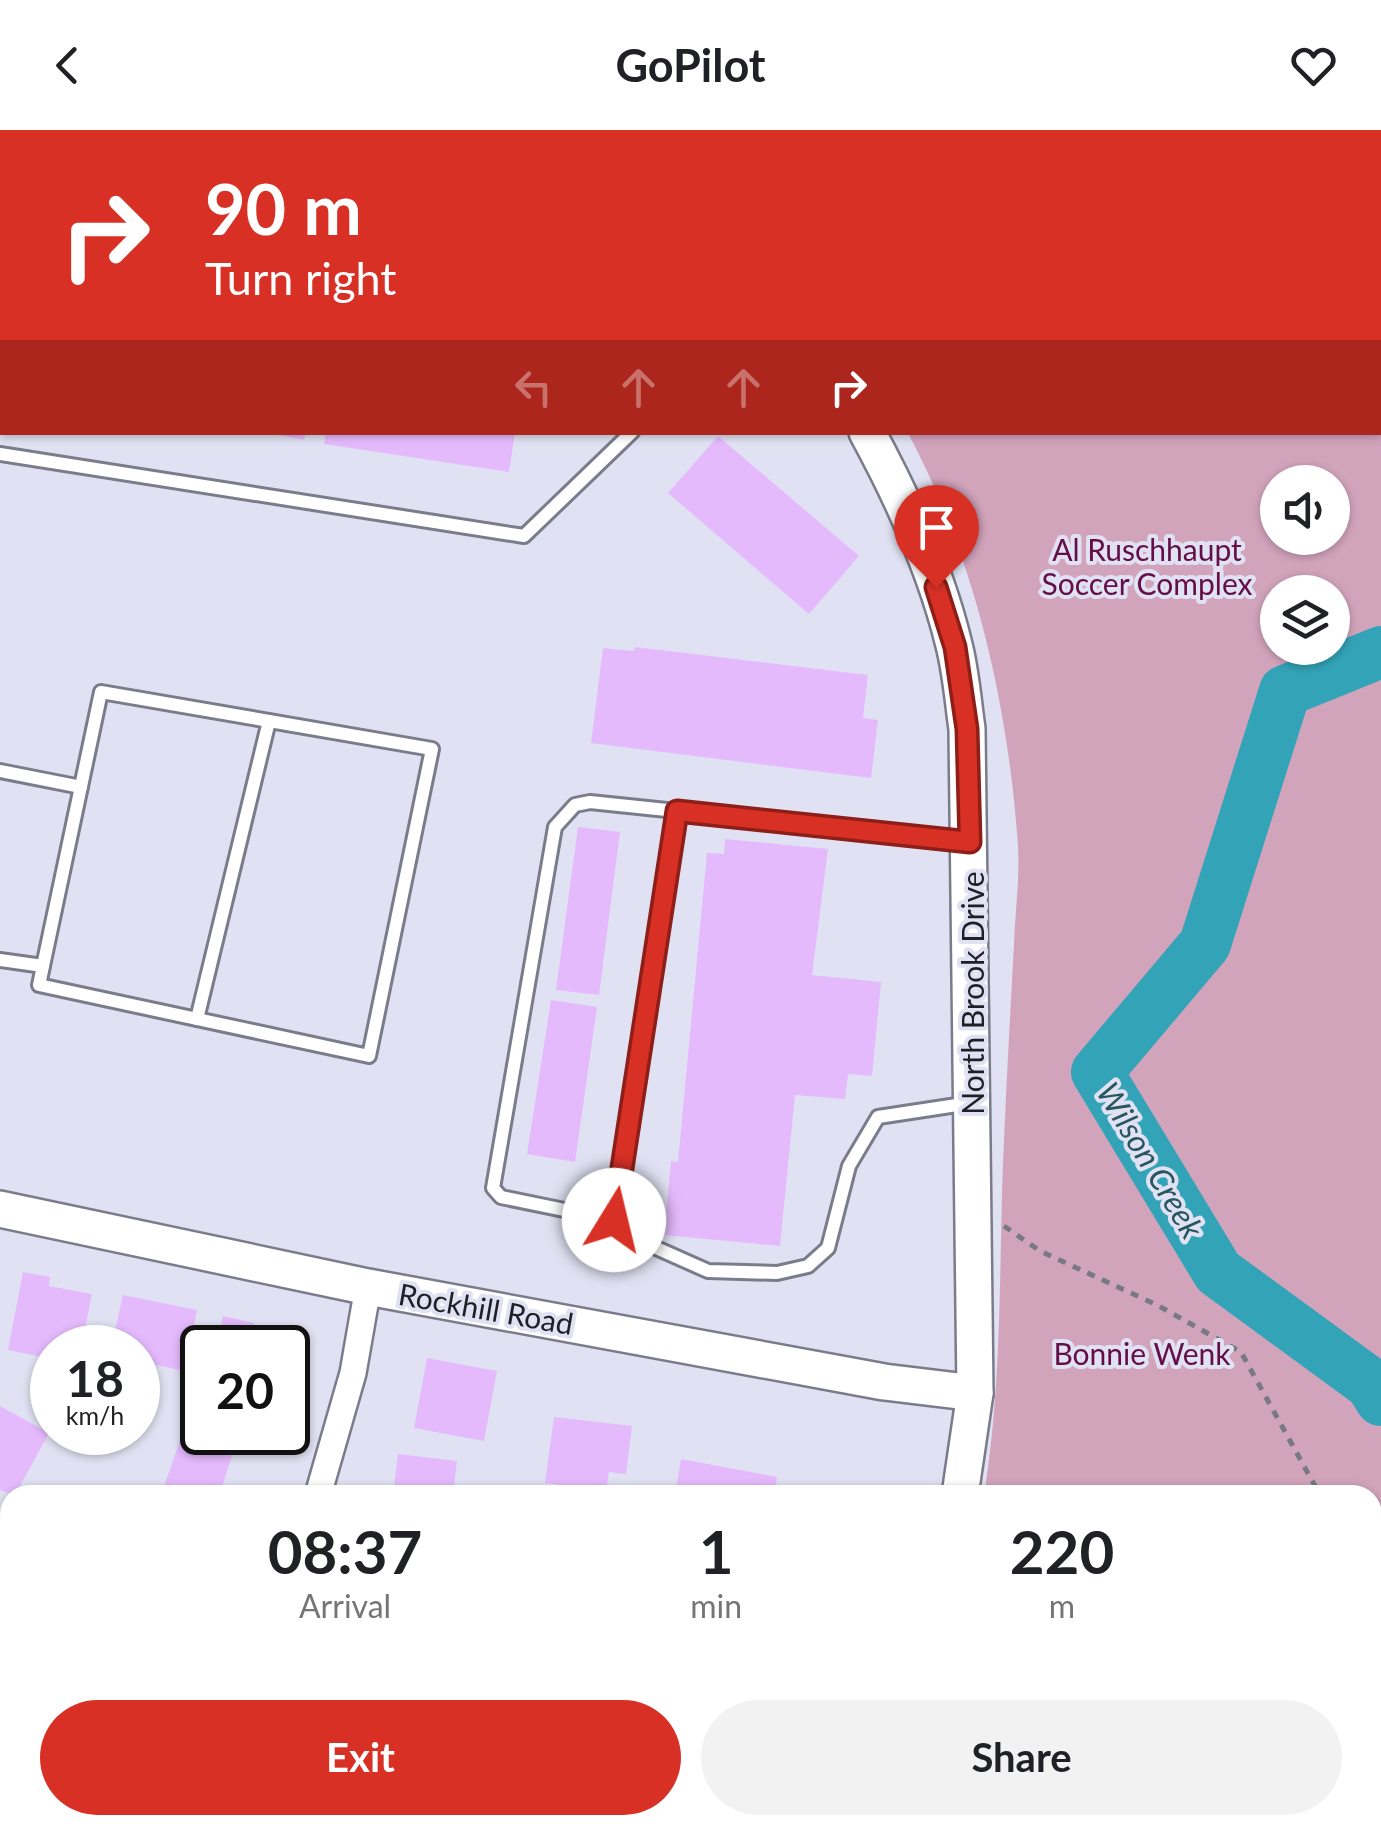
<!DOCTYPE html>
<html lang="en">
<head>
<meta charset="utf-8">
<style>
	body { margin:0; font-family:Lato,sans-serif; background:#f2f2f2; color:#202124; height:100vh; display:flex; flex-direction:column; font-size:38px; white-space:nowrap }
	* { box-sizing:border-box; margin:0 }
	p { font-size:32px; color:#757577 }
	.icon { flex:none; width:55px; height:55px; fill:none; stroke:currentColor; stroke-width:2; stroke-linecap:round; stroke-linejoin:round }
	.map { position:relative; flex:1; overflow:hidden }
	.sheet { position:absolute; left:0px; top:1355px; width:1382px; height:350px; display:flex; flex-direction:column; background:#fff; border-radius:30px 30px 0 0; box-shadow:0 2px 8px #0004 }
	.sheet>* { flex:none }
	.guide { position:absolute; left:0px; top:0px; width:1382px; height:305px; box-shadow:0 2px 8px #0004; background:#d93025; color:#fff; overflow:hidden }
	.fabs { position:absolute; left:1260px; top:335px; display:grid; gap:20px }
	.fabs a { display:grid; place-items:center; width:90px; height:90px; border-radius:50%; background:#fff; box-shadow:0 2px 8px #0004; font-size:50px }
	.speed { position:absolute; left:30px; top:1195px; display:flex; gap:20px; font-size:50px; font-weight:700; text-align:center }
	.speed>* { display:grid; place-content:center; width:130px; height:130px; border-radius:50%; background:#fff; box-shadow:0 2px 8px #0004; line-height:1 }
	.speed small { font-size:25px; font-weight:400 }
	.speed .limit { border:5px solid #111; border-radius:15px; background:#fff; color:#111 }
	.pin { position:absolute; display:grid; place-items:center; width:85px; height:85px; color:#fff; margin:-102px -42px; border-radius:50% 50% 50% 0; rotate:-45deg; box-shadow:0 0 10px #0007 }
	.pin .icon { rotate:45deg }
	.me { position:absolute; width:110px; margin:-55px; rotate:9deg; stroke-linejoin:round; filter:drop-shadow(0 0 8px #0008) }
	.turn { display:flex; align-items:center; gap:35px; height:210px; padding:0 40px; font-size:45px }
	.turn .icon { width:130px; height:130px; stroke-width:2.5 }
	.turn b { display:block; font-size:70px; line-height:85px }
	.lanes { display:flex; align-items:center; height:95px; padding:0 40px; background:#0003; justify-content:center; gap:50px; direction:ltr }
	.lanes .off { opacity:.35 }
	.eta { display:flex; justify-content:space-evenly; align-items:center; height:170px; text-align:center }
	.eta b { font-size:60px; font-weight:700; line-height:70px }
	.cta { display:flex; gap:20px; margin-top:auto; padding:20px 40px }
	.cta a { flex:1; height:115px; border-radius:60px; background:#d93025; color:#fff; font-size:40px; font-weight:700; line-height:115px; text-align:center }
	.cta a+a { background:#f2f2f2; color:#202124 }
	header { display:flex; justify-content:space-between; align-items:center; height:130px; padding:0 40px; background:#fff; font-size:45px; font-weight:700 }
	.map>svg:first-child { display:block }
	.green { fill:#d2a4bc; fill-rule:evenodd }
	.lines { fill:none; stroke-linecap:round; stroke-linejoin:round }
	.river { stroke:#33a3b8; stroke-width:52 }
	.building { fill:#e5bafd }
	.lane-casing { stroke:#7b7c8b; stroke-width:18 }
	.street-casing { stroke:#7b7c8b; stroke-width:30 }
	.secondary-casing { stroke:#7b7c8b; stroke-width:40 }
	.path { stroke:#777984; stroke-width:5; stroke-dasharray:8 8; stroke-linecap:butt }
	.lane { stroke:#fff; stroke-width:12 }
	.street { stroke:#fff; stroke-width:25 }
	.secondary { stroke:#fff; stroke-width:35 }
	.route-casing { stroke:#8d1f18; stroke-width:25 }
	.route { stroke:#d93025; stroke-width:18 }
	.labels { text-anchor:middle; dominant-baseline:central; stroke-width:8; stroke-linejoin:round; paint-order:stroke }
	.park-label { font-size:30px; fill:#650d46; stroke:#e0e2f3 }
	.street-label { font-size:30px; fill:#1f2026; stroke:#e0e2f3 }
	.water-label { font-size:32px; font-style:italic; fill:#285660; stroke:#e0e2f3 }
</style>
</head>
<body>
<header><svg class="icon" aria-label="back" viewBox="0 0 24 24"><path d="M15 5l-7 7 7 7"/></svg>GoPilot<svg class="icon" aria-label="heart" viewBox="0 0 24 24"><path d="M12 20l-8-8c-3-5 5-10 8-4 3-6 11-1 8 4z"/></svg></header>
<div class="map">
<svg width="1381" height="1705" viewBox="0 0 1381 1705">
	<rect width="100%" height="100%" fill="#e0e2f3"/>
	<path class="green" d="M680,0h701v1705h-37l2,-10h26v-330h-388c18,-111 15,-220 19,-332 3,-73 7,-146 11,-219 1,-32 6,-66 4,-98 -10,-143 -43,-287 -110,-413l472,-1v-300zM1332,352v56h-54v-56zM1332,462v56h-54v-56z"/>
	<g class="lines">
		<g class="river">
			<polyline points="1333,0 1335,2"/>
			<polyline points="818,2 818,0"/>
			<polyline points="981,2 984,0"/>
			<polyline points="1380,73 1381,75"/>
			<polyline points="1381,522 1285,561 1205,814 1097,942 1218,1142 1371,1254 1381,1270"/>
		</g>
	</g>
	<g class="building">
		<polygon points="265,302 306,302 304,310"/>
		<polygon points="326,302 515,302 509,342 324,314"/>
		<polygon points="718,306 859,426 809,484 668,363"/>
		<polygon points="635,517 868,545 863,588 878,590 871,648 591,613 603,518 634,521"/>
		<polygon points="578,697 620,702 599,865 556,860"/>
		<polygon points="725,709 828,719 812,845 881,852 872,946 848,944 845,969 795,965 780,1116 664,1105 671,1031 678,1032 707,723 724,724"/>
		<polygon points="551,870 597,877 575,1032 527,1024"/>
		<polygon points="23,1142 50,1147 49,1156 92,1164 81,1218 52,1218 52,1229 8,1220"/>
		<polygon points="123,1165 197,1180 184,1241 138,1231 138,1218 111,1218"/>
		<polygon points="223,1186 254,1193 250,1211 273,1218 216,1218"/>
		<polygon points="427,1228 497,1241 484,1311 414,1298"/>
		<polygon points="0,1276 49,1303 15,1365 0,1360"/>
		<polygon points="554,1287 632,1296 626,1344 609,1342 606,1361 545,1353"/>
		<polygon points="181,1308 232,1326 221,1360 232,1365 161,1365"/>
		<polygon points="398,1324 457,1331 453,1365 393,1365"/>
		<polygon points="681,1329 777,1347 774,1365 675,1365"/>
		<polygon points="0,1655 10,1658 10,1695 67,1695 63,1705 0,1705"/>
		<polygon points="225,1698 259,1703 259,1705 224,1705"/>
	</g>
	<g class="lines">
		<defs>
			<g id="lane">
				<polyline points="467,0 471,2"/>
				<polyline points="0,324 524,406 632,302"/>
				<polygon points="101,562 432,619 369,926 39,855"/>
				<polyline points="0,641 81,657"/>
				<polyline points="964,711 590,672 575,675 555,697 493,1058 501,1067 613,1090 654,1117 708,1141 777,1143 808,1136 828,1118 849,1036 878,987 970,973"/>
				<polyline points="0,830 43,836"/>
				<polyline points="197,889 269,591"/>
				<polyline points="613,1090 677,681"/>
			</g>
			<g id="street">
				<polyline points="318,1365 353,1243 368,1157"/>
				<polyline points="499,1695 506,1705"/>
				<polyline points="140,1705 144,1695"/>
			</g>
			<g id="secondary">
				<polyline points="613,0 616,2"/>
				<path d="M867,302c37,68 69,138 87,213 7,27 9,56 13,84l8,664 -15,102"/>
				<polyline points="0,1079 368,1157 884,1252 975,1263"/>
				<polyline points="895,1705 897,1695"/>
			</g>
		</defs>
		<use href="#lane" class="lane-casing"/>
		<use href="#street" class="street-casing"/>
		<use href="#secondary" class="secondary-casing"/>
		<g class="path">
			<polyline points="665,0 668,2"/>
			<polyline points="1004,1096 1040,1121 1157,1175 1241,1222 1320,1365"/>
			<polyline points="1372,1460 1381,1474"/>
		</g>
		<use href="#lane" class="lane"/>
		<use href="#street" class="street"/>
		<use href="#secondary" class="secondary"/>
	</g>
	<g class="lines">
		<defs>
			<polyline id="route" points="614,1090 677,681 970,712 967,599 955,517 936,457"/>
		</defs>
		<use href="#route" class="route-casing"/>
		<use href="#route" class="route"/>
	</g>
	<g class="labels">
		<g class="park-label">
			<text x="1147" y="419">Al Ruschhaupt<tspan x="1147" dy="34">Soccer Complex</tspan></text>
			<text x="1142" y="1223">Bonnie Wenk</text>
		</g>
		<g class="street-label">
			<text transform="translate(972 863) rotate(-90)">North Brook Drive</text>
			<text transform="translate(486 1178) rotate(10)">Rockhill Road</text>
		</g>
		<g class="water-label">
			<text transform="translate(1151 1030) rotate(59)">Wilson Creek</text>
		</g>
	</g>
</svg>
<div class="fabs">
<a><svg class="icon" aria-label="sound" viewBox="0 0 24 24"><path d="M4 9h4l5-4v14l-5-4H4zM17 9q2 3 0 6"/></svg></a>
<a><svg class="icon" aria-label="layers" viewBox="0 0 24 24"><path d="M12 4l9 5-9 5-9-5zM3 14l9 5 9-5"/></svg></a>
</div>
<div class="speed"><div>18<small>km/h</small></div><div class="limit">20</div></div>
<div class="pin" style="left:936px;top:457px;background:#d93025"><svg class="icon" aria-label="arrive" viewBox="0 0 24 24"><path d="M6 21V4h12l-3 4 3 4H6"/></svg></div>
<svg class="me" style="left:614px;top:1090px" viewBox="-20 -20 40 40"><circle r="19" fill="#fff"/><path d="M0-13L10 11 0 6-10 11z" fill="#d93025"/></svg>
<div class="guide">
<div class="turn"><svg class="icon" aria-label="right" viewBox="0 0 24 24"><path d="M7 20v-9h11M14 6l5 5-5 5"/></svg><div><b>90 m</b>Turn right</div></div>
<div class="lanes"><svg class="icon off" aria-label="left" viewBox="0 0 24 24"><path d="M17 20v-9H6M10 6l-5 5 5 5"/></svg><svg class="icon off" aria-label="ahead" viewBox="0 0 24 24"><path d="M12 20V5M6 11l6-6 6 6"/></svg><svg class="icon off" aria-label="ahead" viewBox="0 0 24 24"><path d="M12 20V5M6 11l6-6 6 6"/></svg><svg class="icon" aria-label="right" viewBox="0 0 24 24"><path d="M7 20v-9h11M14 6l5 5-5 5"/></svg></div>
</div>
<section class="sheet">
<div class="eta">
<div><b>08:37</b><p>Arrival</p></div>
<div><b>1</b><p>min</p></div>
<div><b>220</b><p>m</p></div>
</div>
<div class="cta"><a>Exit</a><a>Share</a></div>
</section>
</div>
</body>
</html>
